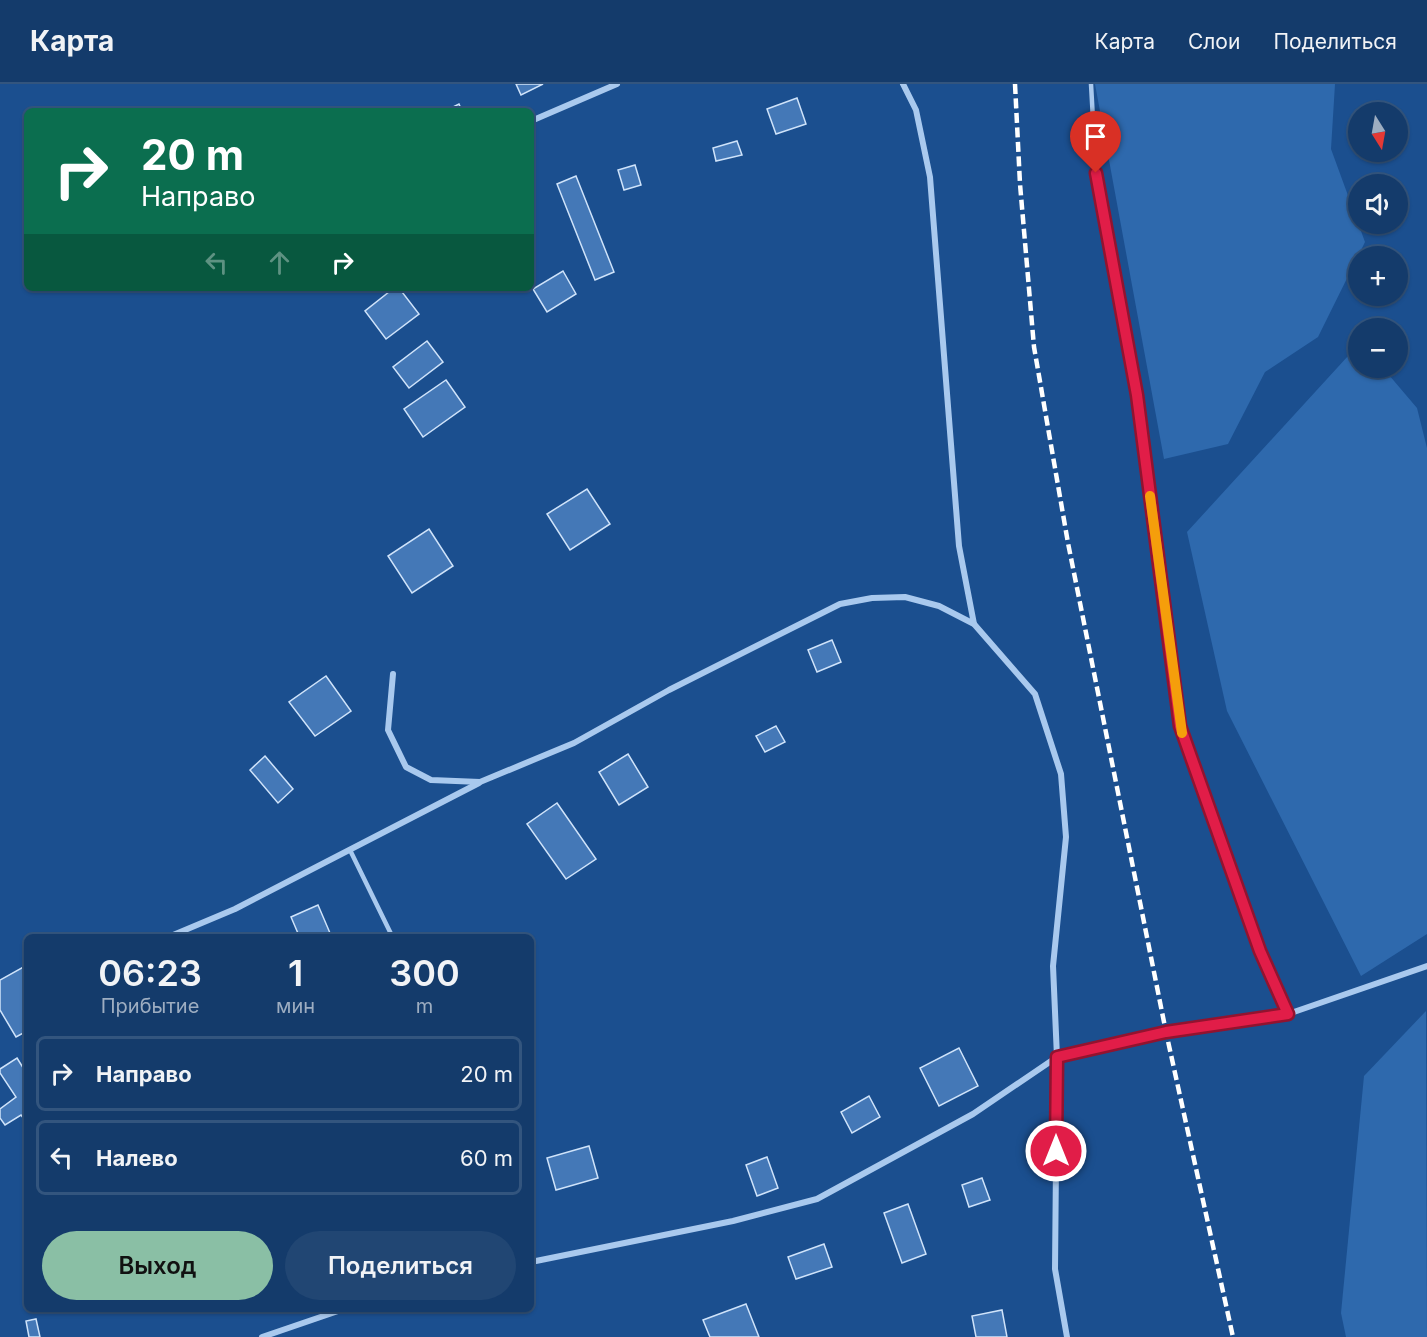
<!DOCTYPE html>
<html lang="ru">
<head>
<meta charset="utf-8">
<style>
	body { margin:0; font-family:Inter,sans-serif; background:#214673; color:#f1f3f6; height:100vh; display:flex; flex-direction:column; font-size:22px; white-space:nowrap }
	* { box-sizing:border-box; margin:0 }
	p { font-size:20px; color:#9dadc1 }
	.icon { flex:none; width:33px; height:33px; fill:none; stroke:currentColor; stroke-width:2; stroke-linecap:round; stroke-linejoin:round }
	.map { position:relative; flex:1; overflow:hidden }
	.panel { position:absolute; left:24px; top:850px; width:510px; height:378px; display:flex; flex-direction:column; background:#143b6b; border-radius:9px; box-shadow:0 2px 4px #0004,0 0 0 2px #33557e }
	.panel>* { flex:none }
	.guide { position:absolute; left:24px; top:24px; width:510px; height:183px; border-radius:9px; box-shadow:0 2px 4px #0004,0 0 0 2px #33557e; background:#0b6e4f; color:#fff; overflow:hidden }
	.needle { width:39px; rotate:169deg }
	.tools { position:absolute; left:1348px; top:18px; display:grid; gap:12px }
	.tools a { display:grid; place-items:center; width:60px; height:60px; border-radius:50%; background:#143b6b; box-shadow:0 2px 4px #0004,0 0 0 2px #33557e; font-size:30px }
	.pin { position:absolute; display:grid; place-items:center; width:51px; height:51px; color:#fff; margin:-62px -26px; border-radius:50% 50% 50% 0; rotate:-45deg; box-shadow:0 0 6px #0007 }
	.pin .icon { rotate:45deg }
	.me { position:absolute; width:66px; margin:-33px; rotate:0deg; stroke-linejoin:round; filter:drop-shadow(0 0 4px #0008) }
	.turn { display:flex; align-items:center; gap:21px; height:126px; padding:0 18px; font-size:27px }
	.turn .icon { width:78px; height:78px; stroke-width:2.5 }
	.turn b { display:block; font-size:42px; line-height:51px }
	.lanes { display:flex; align-items:center; height:57px; padding:0 18px; background:#0003; justify-content:center; gap:30px; direction:ltr }
	.lanes .off { opacity:.35 }
	.eta { display:flex; justify-content:space-evenly; align-items:center; height:102px; text-align:center }
	.eta b { font-size:36px; font-weight:600; line-height:42px }
	.primary-button { display:flex; gap:12px; margin-top:auto; padding:12px 18px }
	.primary-button a { flex:1; height:69px; border-radius:36px; background:#8abfa5; color:#111; font-size:24px; font-weight:600; line-height:69px; text-align:center }
	.primary-button a+a { background:#214673; color:#f1f3f6 }
	ul { padding:0; list-style:none }
	li { display:flex; align-items:center; gap:18px; height:75px; margin:0 12px 9px; padding:0 6px; border:3px solid #33557e; border-radius:9px }
	li div { flex:1 }
	li b { display:block; font-size:22px }
	li em { font-style:normal }
	header { display:flex; align-items:center; gap:36px; box-sizing:border-box; height:84px; padding:0 30px; background:#143b6b; border-bottom:2px solid #33557e }
	header strong { font-size:28px }
	nav { display:flex; gap:33px; margin-inline-start:auto; font-size:21px }
	.map>svg:first-child { display:block }
	.green { fill:#2e69ad }
	.building { fill:#4478b7; stroke:#cfe3fa; stroke-width:1.5 }
	.lines { fill:none; stroke-linecap:round; stroke-linejoin:round }
	.service { stroke:#a9c9ee; stroke-width:4.5 }
	.minor { stroke:#a9c9ee; stroke-width:6 }
	.rail { stroke:#fff; stroke-width:4.5; stroke-dasharray:10 4.5; stroke-linecap:butt }
	.route-casing { stroke:#92132f; stroke-width:15 }
	.route { stroke:#e11d48; stroke-width:10 }
	.slow { stroke:#f59e0b; stroke-width:10 }
</style>
</head>
<body>
<header>
<strong>Карта</strong>
<nav><a>Карта</a><a>Слои</a><a>Поделиться</a></nav>
</header>
<div class="map">
<svg width="1427" height="1253" viewBox="0 0 1427 1253">
	<rect width="100%" height="100%" fill="#1b4f8f"/>
	<g class="green">
		<polygon points="1095,0 1335,0 1331,65 1365,158 1318,253 1265,288 1228,360 1164,375"/>
		<polygon points="1359,260 1359,284 1383,284 1417,324 1427,364 1427,850 1361,892 1227,627 1187,448"/>
		<polygon points="1426,927 1427,1253 1346,1253 1341,1229 1364,992"/>
	</g>
	<g class="building">
		<polygon points="516,0 543,0 521,11"/>
		<polygon points="797,14 806,40 776,50 767,25"/>
		<polygon points="459,20 462,27 445,27"/>
		<polygon points="737,57 742,71 716,77 713,64"/>
		<polygon points="635,81 641,101 624,106 618,86"/>
		<polygon points="576,92 614,188 595,196 557,100"/>
		<polygon points="563,187 576,210 547,228 533,205"/>
		<polygon points="394,204 399,204 419,230 386,255 365,227"/>
		<polygon points="427,257 443,278 409,304 393,283"/>
		<polygon points="446,296 465,323 423,353 404,325"/>
		<polygon points="587,405 610,440 570,466 547,430"/>
		<polygon points="429,445 453,482 412,509 388,472"/>
		<polygon points="832,556 841,578 817,588 808,566"/>
		<polygon points="326,592 351,627 315,652 289,618"/>
		<polygon points="776,642 785,658 765,668 756,652"/>
		<polygon points="628,670 648,703 619,721 599,688"/>
		<polygon points="265,672 293,705 278,719 250,686"/>
		<polygon points="557,719 596,775 566,795 527,740"/>
		<polygon points="318,821 330,849 319,854 300,854 291,833"/>
		<polygon points="27,881 27,947 16,953 0,926 0,896"/>
		<polygon points="959,964 978,1002 939,1022 920,984"/>
		<polygon points="17,974 27,990 27,1039 21,1031 5,1041 0,1034 0,1025 16,1013 0,989 0,985"/>
		<polygon points="869,1012 880,1033 852,1049 841,1028"/>
		<polygon points="589,1062 598,1094 556,1106 547,1074"/>
		<polygon points="767,1073 778,1104 757,1112 746,1081"/>
		<polygon points="982,1094 990,1116 969,1123 962,1101"/>
		<polygon points="908,1120 926,1170 902,1179 884,1129"/>
		<polygon points="824,1160 832,1183 796,1195 788,1173"/>
		<polygon points="746,1220 759,1253 710,1253 703,1236"/>
		<polygon points="1002,1226 1007,1253 976,1253 972,1232"/>
		<polygon points="36,1235 40,1253 29,1253 26,1237"/>
	</g>
	<g class="lines">
		<g class="service">
			<polyline points="1091,0 1096,89 1137,311 1180,642 1260,867 1288,930"/>
			<polyline points="350,766 393,854"/>
		</g>
		<g class="minor">
			<polyline points="903,0 916,26 930,93 959,462 974,540"/>
			<polyline points="531,37 617,0"/>
			<polyline points="393,590 388,646 406,683 431,696 480,698 574,659 669,606 840,520 872,514 905,513 939,522 974,540 1035,610 1061,690 1066,753 1053,882 1057,973 1055,1185 1067,1253"/>
			<polyline points="166,854 235,825 479,699"/>
			<polyline points="531,1178 733,1137 817,1115 973,1030 1057,973 1166,948 1288,930 1427,882"/>
			<polyline points="262,1253 341,1226"/>
		</g>
		<polyline class="rail" points="1015,0 1020,100 1034,263 1068,459 1166,948 1233,1253"/>
	</g>
	<g class="lines">
		<defs>
			<polyline id="route" points="1056,1067 1057,973 1166,948 1288,930 1260,867 1180,642 1137,311 1096,89"/>
		</defs>
		<use href="#route" class="route-casing"/>
		<use href="#route" class="route"/>
		<polyline class="slow" points="1150,412 1182,649"/>
	</g>
</svg>
<div class="tools">
<a><svg class="needle" viewBox="-14 -14 28 28"><path d="M0-13l5 13h-10z" fill="#e53935"/><path d="M0 13l5-13h-10z" fill="#9dadc1"/></svg></a>
<a><svg class="icon" aria-label="sound" viewBox="0 0 24 24"><path d="M4 9h4l5-4v14l-5-4H4zM17 9q2 3 0 6"/></svg></a>
<a>+</a>
<a>−</a>
</div>
<div class="pin" style="left:1096px;top:89px;background:#d93025"><svg class="icon" aria-label="arrive" viewBox="0 0 24 24"><path d="M6 21V4h12l-3 4 3 4H6"/></svg></div>
<svg class="me" style="left:1056px;top:1067px" viewBox="-20 -20 40 40"><circle r="17" fill="#e11d48" stroke="#fff" stroke-width="3"/><path d="M0-11L8 9 0 5-8 9z" fill="#fff"/></svg>
<div class="guide">
<div class="turn"><svg class="icon" aria-label="right" viewBox="0 0 24 24"><path d="M7 20v-9h11M14 6l5 5-5 5"/></svg><div><b>20 m</b>Направо</div></div>
<div class="lanes"><svg class="icon off" aria-label="left" viewBox="0 0 24 24"><path d="M17 20v-9H6M10 6l-5 5 5 5"/></svg><svg class="icon off" aria-label="ahead" viewBox="0 0 24 24"><path d="M12 20V5M6 11l6-6 6 6"/></svg><svg class="icon" aria-label="right" viewBox="0 0 24 24"><path d="M7 20v-9h11M14 6l5 5-5 5"/></svg></div>
</div>
<section class="panel">
<div class="eta">
<div><b>06:23</b><p>Прибытие</p></div>
<div><b>1</b><p>мин</p></div>
<div><b>300</b><p>m</p></div>
</div>
<ul>
<li><svg class="icon" aria-label="right" viewBox="0 0 24 24"><path d="M7 20v-9h11M14 6l5 5-5 5"/></svg><div><b>Направо</b></div><em>20 m</em></li>
<li><svg class="icon" aria-label="left" viewBox="0 0 24 24"><path d="M17 20v-9H6M10 6l-5 5 5 5"/></svg><div><b>Налево</b></div><em>60 m</em></li>
</ul>
<div class="primary-button"><a>Выход</a><a>Поделиться</a></div>
</section>
</div>
</body>
</html>
